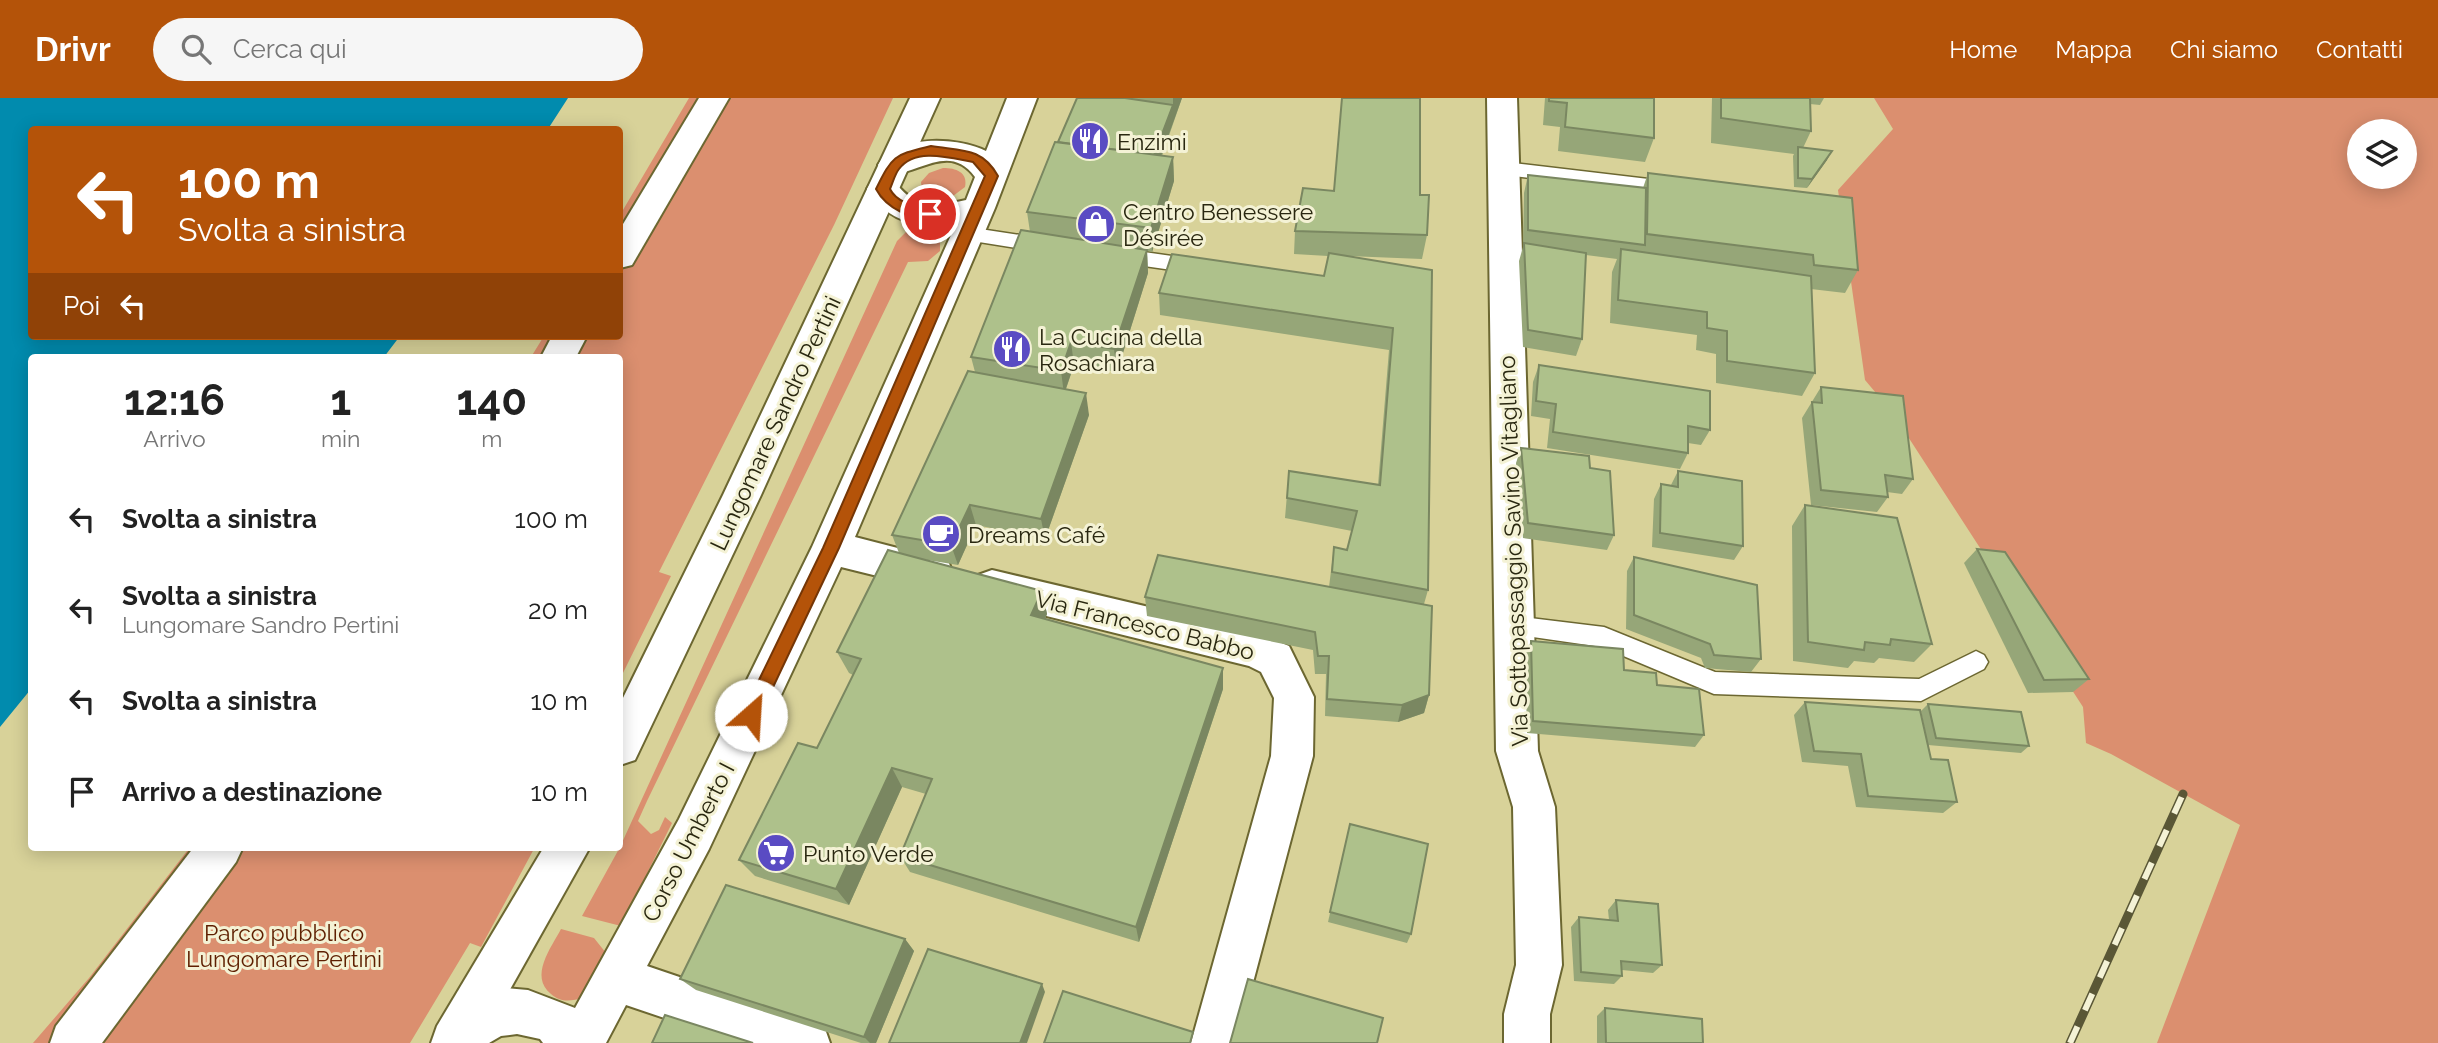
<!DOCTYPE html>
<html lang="it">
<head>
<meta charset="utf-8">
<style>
	body { margin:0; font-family:Raleway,sans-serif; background:#f6f6f6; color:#222; height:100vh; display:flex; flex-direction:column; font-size:26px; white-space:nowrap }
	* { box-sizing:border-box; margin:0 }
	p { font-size:23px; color:#767676 }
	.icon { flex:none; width:38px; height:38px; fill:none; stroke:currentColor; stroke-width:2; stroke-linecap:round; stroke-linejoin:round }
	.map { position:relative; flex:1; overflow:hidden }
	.drawer { position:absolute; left:28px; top:256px; width:595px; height:497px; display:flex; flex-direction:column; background:#fff; border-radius:7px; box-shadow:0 4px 18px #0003 }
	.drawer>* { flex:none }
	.top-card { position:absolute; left:28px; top:28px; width:595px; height:214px; border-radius:7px; box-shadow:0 4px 18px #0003; background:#b45309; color:#fff; overflow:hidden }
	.tools { position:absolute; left:2347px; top:21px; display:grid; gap:14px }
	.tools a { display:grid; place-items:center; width:70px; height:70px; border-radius:50%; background:#fff; box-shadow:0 4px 18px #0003; font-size:35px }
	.pin { position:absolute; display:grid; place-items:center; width:60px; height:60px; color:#fff; margin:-30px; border:4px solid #fff; border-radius:50%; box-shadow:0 2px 7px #0007 }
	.me { position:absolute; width:77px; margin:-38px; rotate:26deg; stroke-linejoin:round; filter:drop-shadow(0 0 5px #0008) }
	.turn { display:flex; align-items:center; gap:24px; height:147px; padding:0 35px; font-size:32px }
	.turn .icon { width:91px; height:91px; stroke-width:2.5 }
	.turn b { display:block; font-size:49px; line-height:60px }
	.then { display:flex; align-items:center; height:66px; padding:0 35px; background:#0003; gap:14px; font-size:26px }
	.eta { display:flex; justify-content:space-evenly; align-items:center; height:119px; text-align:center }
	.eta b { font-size:42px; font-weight:700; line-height:49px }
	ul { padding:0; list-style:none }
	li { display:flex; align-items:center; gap:21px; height:91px; padding:0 35px }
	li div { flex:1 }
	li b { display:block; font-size:26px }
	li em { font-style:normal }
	header { display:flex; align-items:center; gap:42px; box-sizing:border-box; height:98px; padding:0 35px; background:#b45309; color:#fff }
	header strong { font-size:33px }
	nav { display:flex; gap:38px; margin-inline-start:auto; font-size:24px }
	.search { width:490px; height:63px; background:#f6f6f6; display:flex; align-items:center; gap:18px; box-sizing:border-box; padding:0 24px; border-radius:38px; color:#767676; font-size:26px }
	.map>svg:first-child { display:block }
	.green { fill:#db8f6f; fill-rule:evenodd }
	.water { fill:#018bae }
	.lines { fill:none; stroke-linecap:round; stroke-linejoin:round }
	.lane-casing { stroke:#6c6731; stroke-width:3 }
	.street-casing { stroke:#6c6731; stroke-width:4 }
	.secondary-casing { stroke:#6c6731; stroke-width:4 }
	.lane { fill:#fff; fill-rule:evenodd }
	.street { fill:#fff; fill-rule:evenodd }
	.secondary { fill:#fff; fill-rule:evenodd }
	.rail-casing { stroke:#5a5736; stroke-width:9 }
	.rail { stroke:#f4f2d5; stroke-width:6; stroke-dasharray:18; stroke-linecap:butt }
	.wall { fill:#96a678 }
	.shaded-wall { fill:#7a8761 }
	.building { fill:#aec18b; stroke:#7a8761; stroke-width:2 }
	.route { fill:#b45309; stroke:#753606; stroke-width:2 }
	.labels { text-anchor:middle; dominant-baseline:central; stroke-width:6; stroke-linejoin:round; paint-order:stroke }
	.poi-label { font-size:23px; fill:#292710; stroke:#f4f2d5; text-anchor:start }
	.street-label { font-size:23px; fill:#292710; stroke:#f4f2d5 }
	.park-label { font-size:23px; fill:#5e1f00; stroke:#f4f2d5 }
</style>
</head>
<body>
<header>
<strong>Drivr</strong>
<div class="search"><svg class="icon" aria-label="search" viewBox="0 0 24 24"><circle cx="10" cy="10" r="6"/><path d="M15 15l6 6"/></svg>Cerca qui</div>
<nav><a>Home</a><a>Mappa</a><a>Chi siamo</a><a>Contatti</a></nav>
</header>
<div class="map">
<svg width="2438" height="945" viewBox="0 0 2438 945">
	<rect width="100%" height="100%" fill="#d8d299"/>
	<g class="green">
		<polygon points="689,0 893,0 834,127 659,474 671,478 620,581 620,259 531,259 544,238 620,238 620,117"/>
		<path d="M1874,0h564v945h-281l83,-218 -129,-71 -25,-11 -3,-36 -191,-295 -27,-32 -27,-190 55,-61zM2359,33h45v46h-45z"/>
		<path d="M943,70c13,0 25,4 22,19l-16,12c-13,1 -27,-1 -28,-17l8,-9z"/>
		<polygon points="919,131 932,133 940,142 940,153 928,163 908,164 647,703 638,723 651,736 659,732 665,719 672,725 621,828 582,818 620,749 897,143 906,134"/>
		<polygon points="190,749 535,749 481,849 470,845 410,945 33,945 89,880"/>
		<path d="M561,831l33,9 12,15 -23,45c-12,3 -22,5 -32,-4 -22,-18 0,-46 10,-65z"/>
	</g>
	<polygon class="water" points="0,0 568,0 548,31 32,32 32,238 400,238 384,259 32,259 31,591 0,629"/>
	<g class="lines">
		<defs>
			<g id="lane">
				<polygon points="1504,64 1674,84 1681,86 1683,91 1681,96 1674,98 1497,76 1495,71 1497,66"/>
				<polygon points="967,129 1047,141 1054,143 1057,148 1054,153 1047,155 960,141 957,136 960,131"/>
				<polygon points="1116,150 1200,162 1207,164 1210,169 1207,174 1200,176 1116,164 1109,162 1106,157 1109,152"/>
				<polygon points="1513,518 1604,529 1715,574 1919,581 1976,553 1984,557 1988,564 1984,571 1921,603 1714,596 1602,549 1505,535 1501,528 1505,521"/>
			</g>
			<g id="street">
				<polygon points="699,0 729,0 632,167 620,170 620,131"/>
				<path d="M1007,0h30l-42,110 -140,329 93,24 5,12 -5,12 -14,5 -93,-23 -132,282 -62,117 177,60 6,17h-92l-112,-38 -20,38h-63l-3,-4 -23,-5 -16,2 -12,7h-51l-3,-8 7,-16 27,-16 37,-15 22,2 47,18 104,-189 133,-272 143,-321c-36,3 -69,-5 -88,-37l5,-8c26,-8 23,9 43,19 15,7 35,4 51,0l9,-23c-28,-38 -62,4 -92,-4l-5,-8c18,-31 80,-28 108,-14z"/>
				<polygon points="1487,0 1517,0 1538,653 1555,709 1562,867 1550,916 1550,945 1504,945 1504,916 1516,867 1513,709 1496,653"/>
				<polygon points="552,238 587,238 576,259 541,259"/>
				<polygon points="992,472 1255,534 1289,548 1314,599 1313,658 1237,945 1191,945 1271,658 1274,600 1261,574 1249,568 978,501 973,489 978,477"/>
				<polygon points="194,749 243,749 236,764 102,945 50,945 56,928"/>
			</g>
			<g id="secondary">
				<polygon points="910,0 940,0 761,397 635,662 620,667 620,606 723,397"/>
				<polygon points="544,749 590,749 480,945 431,945 437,928"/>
			</g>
		</defs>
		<use href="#lane" class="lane-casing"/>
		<use href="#street" class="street-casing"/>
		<use href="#secondary" class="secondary-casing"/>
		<use href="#lane" class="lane"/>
		<use href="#street" class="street"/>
		<use href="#secondary" class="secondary"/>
		<defs>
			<polyline id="rail" points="2070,945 2183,696"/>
		</defs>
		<use href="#rail" class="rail-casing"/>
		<use href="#rail" class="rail"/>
	</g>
	<g class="wall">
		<polygon points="1077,0 1182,0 1162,58 1173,59 1174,83 1152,154 1147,153 1148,175 1117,274 1074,267 1066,291 1089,317 1045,441 976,427 958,467 921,461 1042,493 1047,516 1045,521 1223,591 1139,844 910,774 900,758 926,696 902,689 849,807 755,778 739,762 817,650 853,577 849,575 837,554 899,455 892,437 975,274 971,259 1030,134 1027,114"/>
		<polygon points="1545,0 1654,0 1654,40 1645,64 1558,53 1560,29 1543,27"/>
		<polygon points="1712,0 1824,0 1820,7 1810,6 1811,33 1803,50 1827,62 1807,90 1794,89 1793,58 1794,56 1711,45"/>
		<polygon points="1648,75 1858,172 1845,195 1811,191 1815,275 1802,298 1716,285 1716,256 1696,252 1697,237 1610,225 1612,174 1617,161 1586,157 1582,241 1576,258 1523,249 1519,163 1523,149 1524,95 1528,77 1643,90"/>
		<polygon points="1334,93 1420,97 1427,137 1422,161 1348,158 1432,172 1428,492 1424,506 1429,597 1424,615 1398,624 1325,618 1326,576 1315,576 1313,552 1147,518 1145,499 1329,489 1334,449 1347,452 1352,433 1285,420 1289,373 1378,387 1389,252 1160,217 1159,195 1324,178 1328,158 1294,156 1295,133"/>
		<polygon points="1539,267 1710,332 1701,347 1688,345 1688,355 1680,371 1547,350 1550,321 1531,318 1533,284"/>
		<polygon points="1821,289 1913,381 1902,396 1887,394 1888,399 1877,414 1811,407 1802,320"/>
		<polygon points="1521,350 1590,370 1614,437 1607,452 1523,440 1516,365"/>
		<polygon points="1678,373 1743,448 1734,462 1652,449 1654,401 1661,386 1671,387"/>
		<polygon points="1805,407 1932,546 1914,564 1879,560 1874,565 1854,563 1848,570 1793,563 1792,428"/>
		<polygon points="1977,451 2089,581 2073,594 2028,595 1964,465"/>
		<polygon points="1634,459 1761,561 1751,574 1705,570 1701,560 1626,531 1627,473"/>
		<polygon points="1531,543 1624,572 1657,587 1704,637 1695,649 1527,635 1525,557"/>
		<polygon points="1805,604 1931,661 1957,704 1943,715 1856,709 1848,668 1802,664 1794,617"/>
		<polygon points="1928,606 2029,648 2021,655 1928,647 1921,613"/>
		<polygon points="1350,726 1411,836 1407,845 1328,824"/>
		<polygon points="1616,802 1662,867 1653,875 1622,872 1622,878 1614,886 1574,883 1571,829 1579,819 1609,822 1608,812"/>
		<polygon points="905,841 914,853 876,945 861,945 696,892 680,881"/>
		<polygon points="1605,910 1703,945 1597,945 1597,918"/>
	</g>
	<g class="shaded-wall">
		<polygon points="1173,0 1182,0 1153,80 1152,63 1173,7"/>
		<polygon points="1832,53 1827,62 1807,90 1812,81"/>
		<polygon points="1173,59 1174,83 1152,154 1151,130"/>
		<polygon points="1147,152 1148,175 1117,274 1114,251"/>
		<polygon points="1071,244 1074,267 1064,296 1061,273"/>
		<polygon points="1086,295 1089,317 1045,441 1041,421"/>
		<polygon points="970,407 976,427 958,467 951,447"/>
		<polygon points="1042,493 1047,516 1037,540 1031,517"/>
		<polygon points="1223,570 1223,591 1139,844 1136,829"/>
		<polygon points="1429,597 1424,615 1398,624 1402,607"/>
		<polygon points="892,670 902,689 849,807 836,791"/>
		<polygon points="905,841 914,853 876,945 870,945 864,939"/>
		<polygon points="1042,886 1045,894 1027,945 1020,945"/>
	</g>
	<g class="building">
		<polygon points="1077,0 1125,0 1173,7 1154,57 1058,44"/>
		<polygon points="1342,0 1420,0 1420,97 1429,97 1427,137 1295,133 1303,90 1334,93"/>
		<polygon points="1549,0 1654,0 1654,40 1565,29 1567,5 1549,3"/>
		<polygon points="1721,0 1810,0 1811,33 1721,20"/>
		<polygon points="1055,44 1173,59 1151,130 1027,114"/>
		<polygon points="1798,49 1832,53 1812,81 1798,80"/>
		<polygon points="1648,75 1852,100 1858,172 1814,167 1813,157 1647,136"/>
		<polygon points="1528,77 1646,90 1645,147 1528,132"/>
		<polygon points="1021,132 1147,152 1114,251 1071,244 1061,273 971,259"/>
		<polygon points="1524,145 1586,155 1582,241 1528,232"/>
		<polygon points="1621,151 1811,178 1815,275 1727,263 1727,233 1707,230 1707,214 1618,202"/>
		<polygon points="1329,155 1432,172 1428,492 1332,474 1334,449 1347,452 1357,413 1287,400 1289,373 1380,387 1393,230 1159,195 1172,156 1324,178"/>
		<polygon points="1539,267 1710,293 1710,332 1688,328 1688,355 1553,334 1556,306 1536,303"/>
		<polygon points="968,273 1086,295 1041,421 970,407 951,447 892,437"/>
		<polygon points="1821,289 1903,298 1913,381 1885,377 1888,399 1821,392 1812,304 1822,305"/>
		<polygon points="1521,350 1589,358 1590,370 1610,373 1614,437 1528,425"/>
		<polygon points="1678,373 1742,383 1743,448 1660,435 1661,386 1678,389"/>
		<polygon points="1805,407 1897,420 1932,546 1891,541 1890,547 1865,544 1864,552 1808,544"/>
		<polygon points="1977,451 2005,454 2089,581 2044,582"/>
		<polygon points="888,452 1042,493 1031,517 1223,570 1136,829 900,758 932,681 892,670 836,791 739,762 798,645 817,650 861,561 837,554"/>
		<polygon points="1158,457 1432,508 1429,597 1402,607 1327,601 1329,558 1318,558 1315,534 1145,499"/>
		<polygon points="1634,459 1757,487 1761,561 1714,557 1710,546 1634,517"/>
		<polygon points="1531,543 1623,551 1624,572 1656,575 1657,587 1699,591 1704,637 1533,623"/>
		<polygon points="1805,604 1920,612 1931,661 1948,662 1957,704 1868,698 1861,656 1814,653"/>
		<polygon points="1928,606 2021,614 2029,648 1936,640"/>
		<polygon points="1350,726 1428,746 1411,836 1330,814"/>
		<polygon points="726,787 905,841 864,939 680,881"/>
		<polygon points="1616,802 1658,806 1662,867 1621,863 1622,878 1581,874 1579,819 1618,823"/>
		<polygon points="928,851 1042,886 1020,945 889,945"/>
		<polygon points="1248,881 1383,920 1377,945 1230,945"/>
		<polygon points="1063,893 1193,934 1190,945 1044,945"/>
		<polygon points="1605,910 1702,921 1703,945 1606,945"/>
		<polygon points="665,917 753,945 652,945"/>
	</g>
	<path class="route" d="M931,48c30,5 51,1 67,30l-159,372 -82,173 -6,2 -6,-2 -3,-6 81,-167 162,-372 -12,-14c-22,-4 -58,-15 -74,7 -4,5 -6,13 -9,20 8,16 29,17 45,21v7c-22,5 -49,-9 -59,-28 17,-35 19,-34 55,-43z"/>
	<defs>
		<symbol id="restaurant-disc" viewBox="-11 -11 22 22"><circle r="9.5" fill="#5a4bc3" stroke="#f4f2d5"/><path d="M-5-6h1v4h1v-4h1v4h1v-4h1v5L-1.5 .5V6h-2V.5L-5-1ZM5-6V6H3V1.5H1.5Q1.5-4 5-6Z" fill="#fff"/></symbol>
		<symbol id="shop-disc" viewBox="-11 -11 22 22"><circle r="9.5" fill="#5a4bc3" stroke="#f4f2d5"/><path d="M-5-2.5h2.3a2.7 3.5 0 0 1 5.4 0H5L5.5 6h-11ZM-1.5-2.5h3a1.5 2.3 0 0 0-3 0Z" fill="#fff"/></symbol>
		<symbol id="cafe-disc" viewBox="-11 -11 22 22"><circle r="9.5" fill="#5a4bc3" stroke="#f4f2d5"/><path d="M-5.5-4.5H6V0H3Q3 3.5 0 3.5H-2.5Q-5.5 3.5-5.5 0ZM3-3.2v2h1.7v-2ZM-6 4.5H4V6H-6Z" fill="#fff"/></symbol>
		<symbol id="supermarket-disc" viewBox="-11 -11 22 22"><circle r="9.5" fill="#5a4bc3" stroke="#f4f2d5"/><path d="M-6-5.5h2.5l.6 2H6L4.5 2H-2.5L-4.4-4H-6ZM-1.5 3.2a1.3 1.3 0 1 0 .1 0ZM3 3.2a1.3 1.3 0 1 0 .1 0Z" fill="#fff"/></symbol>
	</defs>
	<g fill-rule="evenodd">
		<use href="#restaurant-disc" x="1068" y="21" width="44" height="44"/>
		<use href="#shop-disc" x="1074" y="104" width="44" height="44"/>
		<use href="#restaurant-disc" x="990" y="229" width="44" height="44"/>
		<use href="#cafe-disc" x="919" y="414" width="44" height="44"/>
		<use href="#supermarket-disc" x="754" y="733" width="44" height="44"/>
	</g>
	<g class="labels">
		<g class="poi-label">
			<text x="1117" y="43">Enzimi</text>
			<text x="1123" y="113">Centro Benessere<tspan x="1123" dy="26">Désirée</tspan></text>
			<text x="1039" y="238">La Cucina della<tspan x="1039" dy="26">Rosachiara</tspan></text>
			<text x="968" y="436">Dreams Café</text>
			<text x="803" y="755">Punto Verde</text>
		</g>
		<g class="street-label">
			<text transform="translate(775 325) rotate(-65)">Lungomare Sandro Pertini</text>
			<text transform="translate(1513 453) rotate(-92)">Via Sottopassaggio Savino Vitagliano</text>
			<text transform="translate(1145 527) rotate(14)">Via Francesco Babbo</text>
			<text transform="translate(688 744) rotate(-63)">Corso Umberto I</text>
		</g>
		<g class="park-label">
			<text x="284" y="834">Parco pubblico<tspan x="284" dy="26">Lungomare Pertini</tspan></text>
		</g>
	</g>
</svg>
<div class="tools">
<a><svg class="icon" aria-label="layers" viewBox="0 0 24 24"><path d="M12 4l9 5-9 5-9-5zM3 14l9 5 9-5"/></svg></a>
</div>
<div class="pin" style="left:930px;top:116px;background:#d93025"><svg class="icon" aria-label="arrive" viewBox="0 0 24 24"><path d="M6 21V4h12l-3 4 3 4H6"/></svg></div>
<svg class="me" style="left:751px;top:617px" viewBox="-20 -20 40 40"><circle r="19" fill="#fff"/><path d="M0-13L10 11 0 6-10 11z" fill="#b45309"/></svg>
<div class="top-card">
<div class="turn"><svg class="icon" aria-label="left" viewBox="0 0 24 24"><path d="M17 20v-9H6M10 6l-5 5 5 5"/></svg><div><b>100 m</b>Svolta a sinistra</div></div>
<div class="then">Poi<svg class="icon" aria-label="left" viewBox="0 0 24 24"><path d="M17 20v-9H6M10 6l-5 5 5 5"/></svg></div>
</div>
<section class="drawer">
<div class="eta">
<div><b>12:16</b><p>Arrivo</p></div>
<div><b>1</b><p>min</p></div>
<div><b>140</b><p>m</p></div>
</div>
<ul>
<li><svg class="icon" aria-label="left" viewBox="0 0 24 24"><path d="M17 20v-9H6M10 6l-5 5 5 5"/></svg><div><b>Svolta a sinistra</b></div><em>100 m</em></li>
<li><svg class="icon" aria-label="left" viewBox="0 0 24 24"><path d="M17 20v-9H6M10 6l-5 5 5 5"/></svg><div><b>Svolta a sinistra</b><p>Lungomare Sandro Pertini</p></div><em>20 m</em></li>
<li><svg class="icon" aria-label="left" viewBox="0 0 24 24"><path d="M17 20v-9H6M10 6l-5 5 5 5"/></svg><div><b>Svolta a sinistra</b></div><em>10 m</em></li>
<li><svg class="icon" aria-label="arrive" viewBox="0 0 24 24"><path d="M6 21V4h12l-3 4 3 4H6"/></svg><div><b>Arrivo a destinazione</b></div><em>10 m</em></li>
</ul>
</section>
</div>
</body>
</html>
